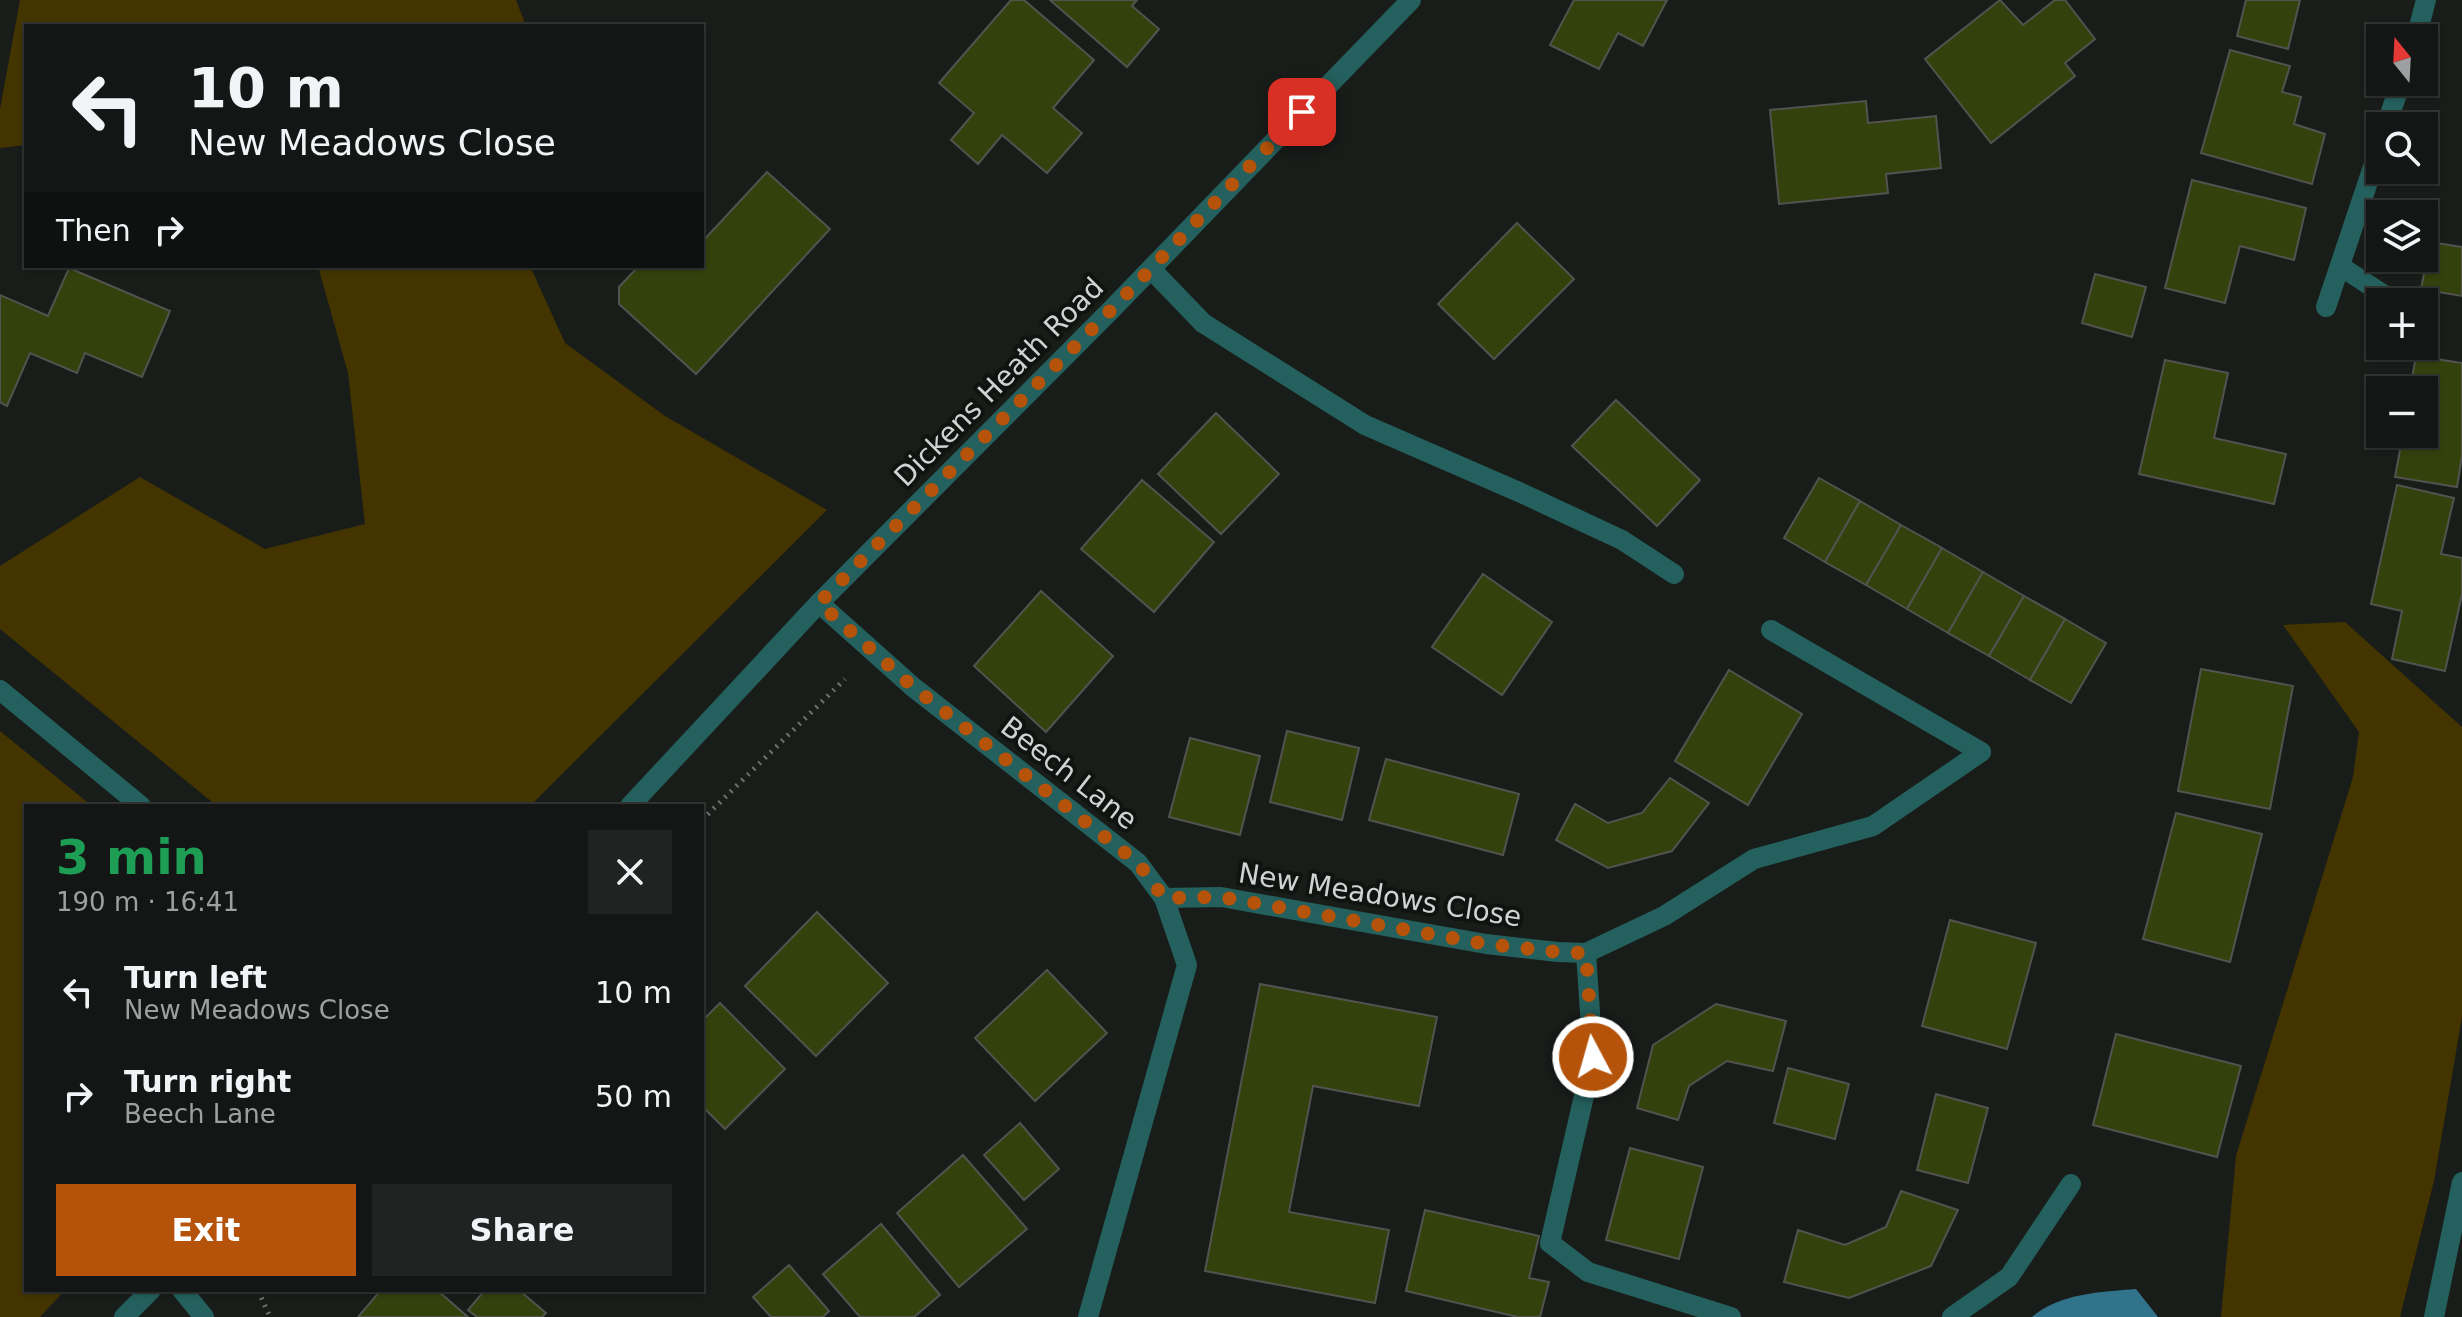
<!DOCTYPE html>
<html lang="en">
<head>
<meta charset="utf-8">
<style>
	body { margin:0; font-family:"DejaVu Sans",sans-serif; background:#202322; color:#f1f3f6; height:100vh; display:flex; flex-direction:column; font-size:30px; white-space:nowrap }
	* { box-sizing:border-box; margin:0 }
	p { font-size:26px; color:#9d9fa0 }
	.icon { flex:none; width:44px; height:44px; fill:none; stroke:currentColor; stroke-width:2; stroke-linecap:round; stroke-linejoin:round }
	.map { position:relative; flex:1; overflow:hidden }
	.details { position:absolute; left:24px; top:804px; width:680px; height:488px; display:flex; flex-direction:column; background:#131614; border-radius:0px; box-shadow:0 2px 6px #0004,0 0 0 2px #323534 }
	.details>* { flex:none }
	.hud { position:absolute; left:24px; top:24px; width:680px; height:244px; border-radius:0px; box-shadow:0 2px 6px #0004,0 0 0 2px #323534; background:#131614; color:#f1f3f6; overflow:hidden }
	.needle { width:52px; rotate:342deg }
	.fabs { position:absolute; left:2366px; top:24px; display:grid; gap:16px }
	.fabs a { display:grid; place-items:center; width:72px; height:72px; border-radius:0px; background:#131614; box-shadow:0 2px 6px #0004,0 0 0 2px #323534; font-size:40px }
	.pin { position:absolute; display:grid; place-items:center; width:68px; height:68px; color:#fff; margin:-34px; border-radius:16px; box-shadow:0 4px 12px #0006 }
	.me { position:absolute; width:88px; margin:-44px; rotate:354deg; stroke-linejoin:round; filter:drop-shadow(0 0 6px #0008) }
	.turn { display:flex; align-items:center; gap:28px; height:168px; padding:0 32px; font-size:36px }
	.turn .icon { width:104px; height:104px; stroke-width:2.5 }
	.turn b { display:block; font-size:56px; line-height:68px }
	.then { display:flex; align-items:center; height:76px; padding:0 32px; background:#0003; gap:16px; font-size:30px }
	.round { display:grid; place-items:center; flex:none; width:84px; height:84px; border-radius:0px; background:#202322 }
	.overview { display:flex; align-items:center; justify-content:space-between; height:136px; padding:0 32px }
	h1 { font-size:48px; font-weight:700; line-height:60px; color:#1e9e55 }
	.primary-button { display:flex; gap:16px; margin-top:auto; padding:16px 32px }
	.primary-button a { flex:1; height:92px; border-radius:0px; background:#b45309; color:#fff; font-size:32px; font-weight:700; line-height:92px; text-align:center }
	.primary-button a+a { background:#202322; color:#f1f3f6 }
	ul { padding:0; list-style:none }
	li { display:flex; align-items:center; gap:24px; height:104px; padding:0 32px }
	li div { flex:1 }
	li b { display:block; font-size:30px }
	li em { font-style:normal }
	.map>svg:first-child { display:block }
	.green { fill:#433400 }
	.water { fill:#30738a }
	.building { fill:#33410d; stroke:#52534f; stroke-width:2 }
	.lines { fill:none; stroke-linecap:round; stroke-linejoin:round }
	.path { stroke:#6c706d; stroke-width:5; stroke-dasharray:2 6; stroke-linecap:butt }
	.service { stroke:#24605d; stroke-width:20 }
	.minor { stroke:#24605d; stroke-width:20 }
	.tertiary { stroke:#24605d; stroke-width:20 }
	.route { stroke:#b45309; stroke-width:14; stroke-dasharray:0 25.2 }
	.labels { text-anchor:middle; dominant-baseline:central; stroke-width:8; stroke-linejoin:round; paint-order:stroke }
	.street-label { font-size:28px; fill:#d0d3d1; stroke:#101411 }
</style>
</head>
<body>
<div class="map">
<svg width="2462" height="1317" viewBox="0 0 2462 1317">
	<rect width="100%" height="100%" fill="#191d1a"/>
	<g class="green">
		<polygon points="20,0 516,0 526,26 26,26 26,145 0,148 0,109"/>
		<polygon points="318,266 530,266 565,343 665,416 827,510 530,806 217,806 0,629 0,566 140,477 265,549 365,524 348,373"/>
		<polygon points="2345,622 2462,727 2462,1017 2434,1181 2400,1317 2221,1317 2236,1156 2353,777 2359,732 2283,625"/>
		<polygon points="0,731 92,806 26,806 26,1290 65,1290 40,1317 0,1317"/>
	</g>
	<path class="water" d="M2136,1289l22,28h-126c28,-24 69,-25 104,-28z"/>
	<g class="building">
		<polygon points="1011,0 1024,0 1094,60 1053,108 1082,133 1047,173 1002,135 978,164 951,140 974,113 939,83"/>
		<polygon points="1050,0 1137,0 1132,6 1159,29 1127,67"/>
		<polygon points="1574,0 1667,0 1643,46 1618,33 1599,69 1550,45"/>
		<polygon points="2000,0 2023,25 2055,0 2065,0 2095,39 2065,63 2075,76 1991,143 1925,59"/>
		<polygon points="2246,0 2300,0 2288,49 2237,36"/>
		<polygon points="2230,50 2290,66 2282,92 2301,97 2294,124 2325,134 2312,184 2201,153"/>
		<polygon points="1866,101 1868,123 1936,116 1941,168 1886,174 1888,193 1779,204 1770,110"/>
		<polygon points="767,172 830,229 696,374 619,304 619,287 636,269 702,266 702,242"/>
		<polygon points="2192,180 2306,208 2294,260 2240,246 2225,303 2165,288"/>
		<polygon points="1517,223 1574,279 1494,359 1438,304"/>
		<polygon points="2430,242 2462,247 2462,296 2421,289"/>
		<polygon points="69,268 170,311 142,377 85,353 77,373 30,353 7,406 0,402 0,295 48,316"/>
		<polygon points="2095,274 2146,287 2132,337 2082,323"/>
		<polygon points="2416,356 2462,363 2462,456 2457,487 2395,477 2403,434 2424,434 2424,390 2410,390"/>
		<polygon points="2165,360 2228,373 2214,438 2286,454 2274,504 2139,474"/>
		<polygon points="1616,400 1700,480 1657,526 1572,446"/>
		<polygon points="1216,413 1279,474 1221,534 1158,474"/>
		<polygon points="1819,478 1860,501 1825,562 1784,538"/>
		<polygon points="1142,480 1214,542 1154,612 1081,549"/>
		<polygon points="2397,485 2454,498 2441,554 2462,558 2462,594 2445,671 2392,659 2402,611 2371,604"/>
		<polygon points="1860,501 1901,525 1866,585 1825,562"/>
		<polygon points="1901,525 1942,548 1907,609 1866,585"/>
		<polygon points="1942,548 1983,572 1948,633 1907,609"/>
		<polygon points="1983,572 2024,596 1989,656 1948,633"/>
		<polygon points="1483,574 1552,622 1502,695 1432,647"/>
		<polygon points="1041,591 1113,656 1046,732 974,666"/>
		<polygon points="2024,596 2065,619 2030,680 1989,656"/>
		<polygon points="2065,619 2106,643 2071,703 2030,680"/>
		<polygon points="2201,669 2293,686 2270,809 2178,791"/>
		<polygon points="1729,670 1802,714 1748,805 1675,761"/>
		<polygon points="1287,731 1359,748 1342,820 1270,802"/>
		<polygon points="1190,738 1260,756 1240,835 1169,817"/>
		<polygon points="1386,759 1519,794 1503,855 1369,820"/>
		<polygon points="1670,778 1709,803 1672,851 1608,868 1556,840 1575,804 1608,823 1642,813"/>
		<polygon points="2176,813 2262,834 2230,962 2143,939"/>
		<polygon points="817,912 888,983 816,1056 745,986"/>
		<polygon points="1950,920 2036,943 2007,1049 1922,1026"/>
		<polygon points="1047,970 1107,1033 1035,1101 975,1038"/>
		<polygon points="1260,984 1437,1017 1419,1106 1313,1086 1289,1212 1389,1230 1375,1303 1205,1271"/>
		<polygon points="720,1003 785,1069 725,1129 702,1106 702,1021"/>
		<polygon points="1716,1004 1786,1021 1773,1071 1727,1061 1689,1086 1678,1120 1637,1108 1653,1045"/>
		<polygon points="2116,1034 2241,1066 2217,1157 2093,1125"/>
		<polygon points="1788,1068 1849,1084 1835,1139 1774,1123"/>
		<polygon points="1936,1094 1988,1108 1968,1183 1917,1170"/>
		<polygon points="1020,1123 1059,1169 1024,1200 984,1155"/>
		<polygon points="1630,1148 1703,1167 1679,1259 1606,1240"/>
		<polygon points="963,1155 1027,1229 959,1287 897,1213"/>
		<polygon points="1901,1191 1958,1210 1931,1266 1849,1298 1784,1282 1798,1230 1845,1245 1886,1227"/>
		<polygon points="1425,1210 1539,1236 1529,1278 1549,1282 1540,1317 1518,1317 1406,1291"/>
		<polygon points="881,1224 940,1295 914,1317 860,1317 823,1274"/>
		<polygon points="789,1265 829,1311 823,1317 771,1317 753,1297"/>
		<polygon points="381,1290 437,1290 468,1317 358,1317"/>
		<polygon points="485,1290 519,1290 546,1313 542,1317 477,1317 468,1310"/>
	</g>
	<g class="lines">
		<g class="path">
			<polyline points="702,820 845,679"/>
			<polyline points="263,1290 261,1297 270,1317"/>
		</g>
		<g class="service">
			<polyline points="1151,269 1203,323 1365,425 1519,492 1622,540 1674,574"/>
			<polyline points="1771,630 1981,752"/>
		</g>
		<g class="minor">
			<polyline points="2416,38 2426,0"/>
			<polyline points="2386,126 2401,82"/>
			<polyline points="2340,266 2395,302"/>
			<polyline points="2326,307 2380,146"/>
			<polyline points="819,603 913,687 1138,863 1164,898 1187,965 1088,1317"/>
			<polyline points="1164,898 1221,897 1486,944 1558,952 1586,953"/>
			<polyline points="1731,1317 1588,1272 1550,1243 1593,1057 1586,953 1664,916 1754,859 1873,826 1981,752"/>
			<polyline points="1952,1317 2009,1277 2071,1184"/>
		</g>
		<g class="tertiary">
			<polyline points="0,690 141,806"/>
			<polyline points="630,806 819,603 1111,310 1411,0"/>
			<polyline points="182,1290 204,1317"/>
			<polyline points="124,1317 151,1290"/>
			<polyline points="2434,1317 2462,1182"/>
		</g>
	</g>
	<g class="lines">
		<polyline class="route" points="1302,112 1111,310 819,603 913,687 1138,863 1164,898 1221,897 1486,944 1558,952 1586,953 1593,1057"/>
	</g>
	<g class="labels">
		<g class="street-label">
			<text transform="translate(999 382) rotate(-45)">Dickens Heath Road</text>
			<text transform="translate(1069 773) rotate(38)">Beech Lane</text>
			<text transform="translate(1380 895) rotate(9)">New Meadows Close</text>
		</g>
	</g>
</svg>
<div class="fabs">
<a><svg class="needle" viewBox="-14 -14 28 28"><path d="M0-13l5 13h-10z" fill="#e53935"/><path d="M0 13l5-13h-10z" fill="#9d9fa0"/></svg></a>
<a><svg class="icon" aria-label="search" viewBox="0 0 24 24"><circle cx="10" cy="10" r="6"/><path d="M15 15l6 6"/></svg></a>
<a><svg class="icon" aria-label="layers" viewBox="0 0 24 24"><path d="M12 4l9 5-9 5-9-5zM3 14l9 5 9-5"/></svg></a>
<a>+</a>
<a>−</a>
</div>
<div class="pin" style="left:1302px;top:112px;background:#d93025"><svg class="icon" aria-label="arrive" viewBox="0 0 24 24"><path d="M6 21V4h12l-3 4 3 4H6"/></svg></div>
<svg class="me" style="left:1593px;top:1057px" viewBox="-20 -20 40 40"><circle r="17" fill="#b45309" stroke="#fff" stroke-width="3"/><path d="M0-11L8 9 0 5-8 9z" fill="#fff"/></svg>
<div class="hud">
<div class="turn"><svg class="icon" aria-label="left" viewBox="0 0 24 24"><path d="M17 20v-9H6M10 6l-5 5 5 5"/></svg><div><b>10 m</b>New Meadows Close</div></div>
<div class="then">Then<svg class="icon" aria-label="right" viewBox="0 0 24 24"><path d="M7 20v-9h11M14 6l5 5-5 5"/></svg></div>
</div>
<section class="details">
<div class="overview"><div><h1>3 min</h1><p>190 m · 16:41</p></div><a class="round"><svg class="icon" aria-label="close" viewBox="0 0 24 24"><path d="M6 6l12 12M18 6L6 18"/></svg></a></div>
<ul>
<li><svg class="icon" aria-label="left" viewBox="0 0 24 24"><path d="M17 20v-9H6M10 6l-5 5 5 5"/></svg><div><b>Turn left</b><p>New Meadows Close</p></div><em>10 m</em></li>
<li><svg class="icon" aria-label="right" viewBox="0 0 24 24"><path d="M7 20v-9h11M14 6l5 5-5 5"/></svg><div><b>Turn right</b><p>Beech Lane</p></div><em>50 m</em></li>
</ul>
<div class="primary-button"><a>Exit</a><a>Share</a></div>
</section>
</div>
</body>
</html>
